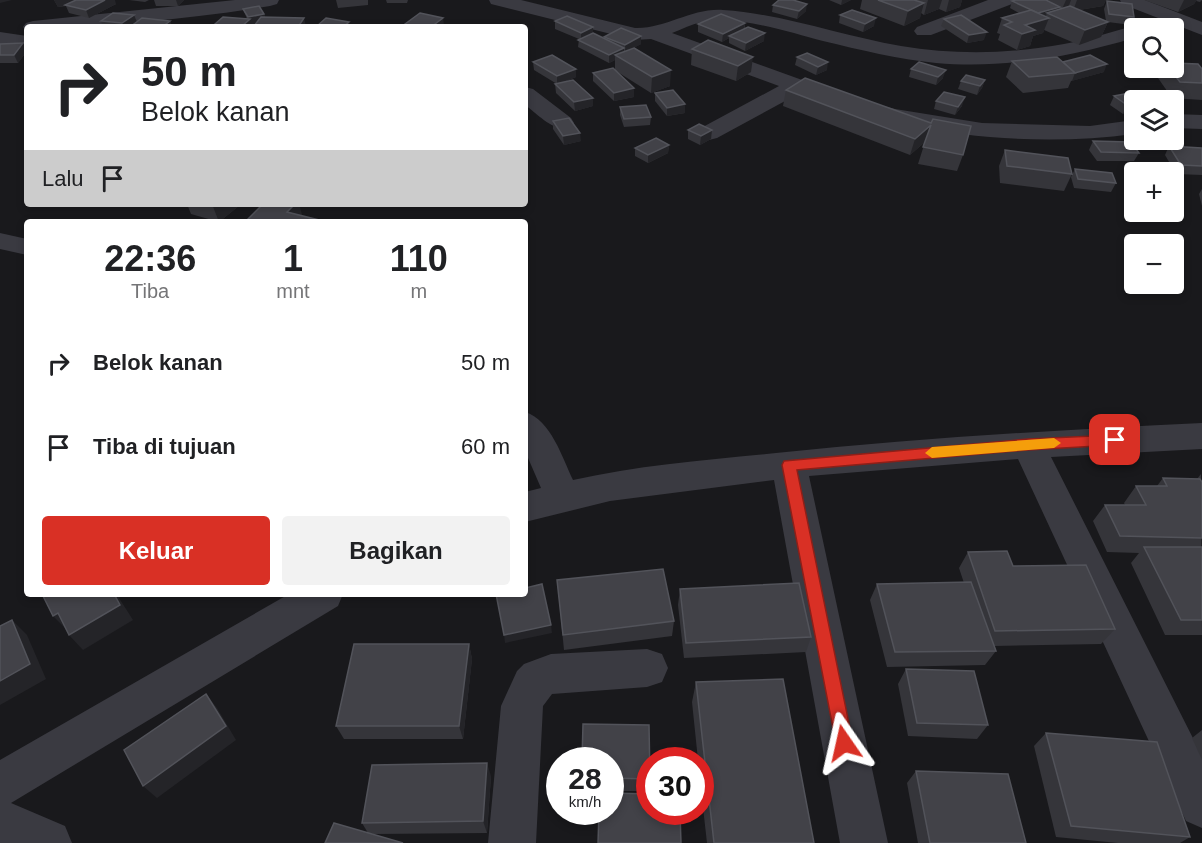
<!DOCTYPE html>
<html lang="id">
<head>
<meta charset="utf-8">
<style>
	body { margin:0; font-family:Arial,sans-serif; background:#f2f2f2; color:#202124; height:100vh; display:flex; flex-direction:column; font-size:22px; white-space:nowrap }
	* { box-sizing:border-box; margin:0 }
	p { font-size:20px; color:#757577 }
	.icon { flex:none; width:33px; height:33px; fill:none; stroke:currentColor; stroke-width:2; stroke-linecap:round; stroke-linejoin:round }
	.map { position:relative; flex:1; overflow:hidden }
	.side { position:absolute; left:24px; top:219px; width:504px; height:378px; display:flex; flex-direction:column; background:#fff; border-radius:6px; box-shadow:0 3px 9px #0003 }
	.side>* { flex:none }
	.guide { position:absolute; left:24px; top:24px; width:504px; height:183px; border-radius:6px; box-shadow:0 3px 9px #0003; background:#fff; color:#202124; overflow:hidden }
	.buttons { position:absolute; left:1124px; top:18px; display:grid; gap:12px }
	.buttons a { display:grid; place-items:center; width:60px; height:60px; border-radius:6px; background:#fff; box-shadow:0 3px 9px #0003; font-size:30px }
	.speed { position:absolute; left:546px; top:747px; display:flex; gap:12px; font-size:30px; font-weight:700; text-align:center }
	.speed>* { display:grid; place-content:center; width:78px; height:78px; border-radius:50%; background:#fff; box-shadow:0 3px 9px #0003; line-height:1 }
	.speed small { font-size:15px; font-weight:400 }
	.speed .limit { border:9px solid #d22; background:#fff; color:#111 }
	.pin { position:absolute; display:grid; place-items:center; width:51px; height:51px; color:#fff; margin:-26px; border-radius:12px; box-shadow:0 3px 9px #0006 }
	.me { position:absolute; width:66px; margin:-33px; rotate:349deg; stroke-linejoin:round; filter:drop-shadow(0 0 4px #0008) }
	.turn { display:flex; align-items:center; gap:21px; height:126px; padding:0 18px; font-size:27px }
	.turn .icon { width:78px; height:78px; stroke-width:2.5 }
	.turn b { display:block; font-size:42px; line-height:51px }
	.then { display:flex; align-items:center; height:57px; padding:0 18px; background:#0003; gap:12px; font-size:22px }
	.eta { display:flex; justify-content:space-evenly; align-items:center; height:102px; text-align:center }
	.eta b { font-size:36px; font-weight:700; line-height:42px }
	.button { display:flex; gap:12px; margin-top:auto; padding:12px 18px }
	.button a { flex:1; height:69px; border-radius:6px; background:#d93025; color:#fff; font-size:24px; font-weight:700; line-height:69px; text-align:center }
	.button a+a { background:#f2f2f2; color:#202124 }
	ul { padding:0; list-style:none }
	li { display:flex; align-items:center; gap:18px; height:84px; padding:0 18px }
	li div { flex:1 }
	li b { display:block; font-size:22px }
	li em { font-style:normal }
	.map>svg:first-child { display:block }
	.lines { fill:none; stroke-linecap:round; stroke-linejoin:round }
	.minor { fill:#3a3a41; fill-rule:evenodd }
	.wall { fill:#35353a }
	.shaded-wall { fill:#242428 }
	.building { fill:#424248; stroke:#52535a; stroke-width:1.5 }
	.route { fill:#d93025; stroke:#8d1f18; stroke-width:1.5 }
	.slow { fill:#f59e0b }
</style>
</head>
<body>
<div class="map">
<svg width="1202" height="843" viewBox="0 0 1202 843">
	<rect width="100%" height="100%" fill="#19191c"/>
	<g class="lines">
		<g class="minor">
			<path d="M235,0h44l-2,4 -7,2c-80,13 -162,21 -243,21v4l-4,-4 3,-4 7,-2z"/>
			<path d="M489,0h32l114,28c31,1 56,-20 88,-18 60,4 118,26 178,36 54,9 109,8 163,-2 24,-4 46,-12 70,-18l7,2h-7v10c-65,19 -130,31 -198,25 -38,-4 -76,-13 -113,-22 -35,-9 -85,-26 -121,-19 -10,2 -20,7 -30,11l180,65 43,11 87,14 108,3 44,-6v14c-112,15 -230,-1 -336,-40l-81,44 -8,2 -8,-2 -4,-5 4,-5 78,-42 -128,-47 -16,1 -144,-36z"/>
			<polygon points="988,0 1014,0 1012,4 931,35 917,35 914,31 917,27"/>
			<polygon points="1120,0 1145,0 1202,22 1202,35 1122,4"/>
			<polygon points="0,32 27,36 27,48 0,44"/>
			<path d="M525,87l8,2 38,29 3,5 -3,5c-18,4 -32,-13 -46,-23z"/>
			<polygon points="1173,114 1202,115 1202,129 1173,128"/>
			<polygon points="0,233 27,239 27,255 0,249"/>
			<path d="M525,412c26,8 37,45 48,68 66,-15 135,-20 203,-27 142,-15 283,-23 426,-30v26l-151,8 151,299v72l-16,-7 -168,-362 -209,17 79,367h-48l-66,-363 -164,21 -85,21v-30l16,-4 -16,-37z"/>
			<polygon points="289,594 343,594 338,606 11,803 65,826 72,843 0,843 0,760"/>
			<polygon points="647,649 662,654 668,668 662,682 647,687 552,694 543,706 536,843 488,843 501,706 517,671 524,664 551,654"/>
		</g>
	</g>
	<g class="wall">
		<polygon points="54,0 116,4 89,18 69,13 66,6 58,7"/>
		<polygon points="129,0 149,0 145,2"/>
		<polygon points="154,0 184,0 178,6 156,6"/>
		<polygon points="336,0 368,0 368,5 338,8"/>
		<polygon points="386,0 408,0 407,3 387,3"/>
		<polygon points="829,0 851,0 841,5"/>
		<polygon points="862,0 962,0 960,7 946,12 939,9 924,15 921,13 920,18 904,26 860,9"/>
		<polygon points="1047,0 1106,0 1103,6 1079,10 1106,21 1104,9 1107,1 1134,17 1131,25 1108,22 1101,37 1079,45 1044,30 1043,33 1033,36 1030,46 1017,50 998,40 1000,34 997,33 1002,18 1019,13 1010,8 1012,1 1051,2"/>
		<polygon points="1144,0 1202,0 1200,2 1196,1 1194,4 1178,12"/>
		<polygon points="773,5 806,11 797,19 772,12"/>
		<polygon points="243,9 264,14 265,18 306,26 305,27 255,27 257,23 251,24 252,27 215,27 214,25 247,19"/>
		<polygon points="840,15 874,26 863,32 839,23"/>
		<polygon points="944,19 984,40 967,43 941,26"/>
		<polygon points="101,21 137,22 170,21 172,27 103,27"/>
		<polygon points="555,21 593,33 604,39 604,37 641,36 641,44 629,50 670,86 651,93 616,71 634,97 614,101 593,81 593,73 615,70 615,60 609,63 578,47 579,39 555,29"/>
		<polygon points="745,23 745,28 764,41 745,51 729,43 729,38 722,42 698,32 698,24"/>
		<polygon points="708,40 751,72 736,81 691,65 692,49"/>
		<polygon points="23,43 27,51 18,63 0,63 0,44"/>
		<polygon points="797,57 827,70 816,75 795,65"/>
		<polygon points="1012,61 1063,62 1104,72 1071,81 1068,88 1023,93 1006,77"/>
		<polygon points="533,62 576,69 576,77 559,84 593,98 593,106 575,111 556,93 555,84 557,84 534,70"/>
		<polygon points="1164,68 1202,69 1202,100 1172,98 1158,78"/>
		<polygon points="911,69 943,78 936,85 909,77"/>
		<polygon points="985,80 982,88 977,95 958,89 961,81"/>
		<polygon points="786,90 963,155 957,171 918,164 925,142 910,155 783,106"/>
		<polygon points="655,93 685,104 685,113 667,116 655,101"/>
		<polygon points="1114,96 1134,100 1134,112 1123,114 1110,105"/>
		<polygon points="936,101 962,106 955,115 934,109"/>
		<polygon points="620,107 651,117 650,125 624,127 620,115"/>
		<polygon points="553,121 581,141 564,145 553,129"/>
		<polygon points="688,130 711,139 700,145 688,139"/>
		<polygon points="1093,141 1139,153 1134,161 1097,161 1089,150"/>
		<polygon points="669,145 668,153 648,163 635,156 635,148"/>
		<polygon points="1169,146 1202,148 1202,175 1176,174 1165,155"/>
		<polygon points="1005,150 1072,174 1064,191 1000,183 999,166"/>
		<polygon points="1075,169 1116,183 1111,192 1074,188 1071,177"/>
		<polygon points="1202,189 1202,206 1199,194"/>
		<polygon points="187,204 254,204 250,207 240,205 219,222 191,214"/>
		<polygon points="1201,474 1202,635 1165,635 1131,563 1139,553 1107,552 1093,521 1105,505 1125,505 1124,503 1136,486 1157,486 1163,478 1197,479"/>
		<polygon points="968,552 1013,566 1115,629 1101,644 994,646 996,651 985,665 887,667 870,600 877,584 964,583 959,568"/>
		<polygon points="557,580 674,621 672,636 564,650"/>
		<polygon points="680,589 811,637 806,652 684,658 678,605"/>
		<polygon points="469,644 472,659 463,739 344,739 336,726"/>
		<polygon points="906,669 988,725 977,739 908,736 898,684"/>
		<polygon points="696,682 814,843 707,843 700,781 700,760 698,760 692,702"/>
		<polygon points="1202,730 1202,760 1192,738"/>
		<polygon points="1046,733 1190,837 1180,843 1118,843 1056,837 1034,746"/>
		<polygon points="610,760 650,760 649,791 610,791"/>
		<polygon points="916,771 1026,843 918,843 907,783"/>
		<polygon points="491,776 487,833 374,834 368,833 362,823"/>
	</g>
	<g class="shaded-wall">
		<polygon points="0,0 12,0 0,3"/>
		<polygon points="54,0 81,0 81,3 58,7"/>
		<polygon points="105,0 115,0 116,4 89,18 86,10"/>
		<polygon points="176,0 184,0 178,6"/>
		<polygon points="842,0 851,0 841,5"/>
		<polygon points="928,0 942,0 939,9 924,15"/>
		<polygon points="949,0 962,0 960,7 946,12"/>
		<polygon points="1066,0 1071,0 1068,8 1062,9"/>
		<polygon points="1077,0 1106,0 1103,6 1073,11"/>
		<polygon points="1184,0 1197,0 1194,4 1178,12"/>
		<polygon points="924,3 920,18 904,26 908,11"/>
		<polygon points="807,4 806,11 797,19 799,11"/>
		<polygon points="1060,7 1057,14 1047,13 1045,18 1038,13"/>
		<polygon points="264,14 266,22 251,24 252,27 241,27 249,20 248,17"/>
		<polygon points="134,15 137,22 130,27 123,27 122,23"/>
		<polygon points="304,18 306,26 305,27 298,27"/>
		<polygon points="443,18 444,25 442,27 431,27"/>
		<polygon points="876,18 874,26 863,32 865,24"/>
		<polygon points="1049,18 1043,33 1033,36 1030,46 1017,50 1025,25"/>
		<polygon points="170,21 172,27 162,27"/>
		<polygon points="349,22 350,27 343,27"/>
		<polygon points="1108,22 1101,37 1079,45 1085,30"/>
		<polygon points="745,23 744,31 729,36 729,38 722,42 723,34"/>
		<polygon points="593,27 593,35 581,40 581,33"/>
		<polygon points="987,32 984,40 967,43 969,35"/>
		<polygon points="765,33 764,41 745,51 746,43"/>
		<polygon points="641,36 641,44 625,53 625,45"/>
		<polygon points="23,43 27,51 18,63 14,55"/>
		<polygon points="624,48 624,56 615,55 615,60 609,63 609,55"/>
		<polygon points="753,57 751,72 736,81 738,66"/>
		<polygon points="828,62 827,70 816,75 818,67"/>
		<polygon points="1107,64 1104,72 1072,81 1075,73"/>
		<polygon points="576,69 576,77 557,84 557,76"/>
		<polygon points="671,70 670,86 651,93 652,77"/>
		<polygon points="946,70 943,78 936,85 938,77"/>
		<polygon points="985,80 982,88 977,95 980,86"/>
		<polygon points="634,88 634,97 614,101 614,93"/>
		<polygon points="965,97 962,106 955,115 958,107"/>
		<polygon points="593,98 593,106 575,111 574,102"/>
		<polygon points="685,104 685,113 667,116 667,108"/>
		<polygon points="1134,104 1134,112 1123,114 1127,105"/>
		<polygon points="931,125 926,141 910,155 915,139"/>
		<polygon points="712,130 711,139 700,145 701,136"/>
		<polygon points="580,133 581,141 564,145 563,136"/>
		<polygon points="669,145 668,153 648,163 648,155"/>
		<polygon points="212,204 240,204 240,205 219,222"/>
		<polygon points="295,204 299,204 303,218 287,212"/>
		<polygon points="114,594 125,594 119,598 133,620 83,650 69,635"/>
		<polygon points="58,613 68,631 53,616"/>
		<polygon points="12,620 27,635 46,679 0,705 0,681"/>
		<polygon points="551,625 552,633 505,643 504,635"/>
		<polygon points="469,644 472,659 463,739 459,726"/>
		<polygon points="206,694 217,708 236,740 157,798 143,786"/>
		<polygon points="487,763 491,776 487,833 483,821"/>
	</g>
	<g class="building">
		<polygon points="76,0 105,0 86,10 65,5"/>
		<polygon points="779,0 793,0 807,4 799,11 773,5"/>
		<polygon points="878,0 914,0 924,3 908,11"/>
		<polygon points="1016,0 1046,0 1060,7 1038,13 1012,1"/>
		<polygon points="1107,1 1132,4 1134,17 1109,14"/>
		<polygon points="259,6 264,14 248,17 243,9"/>
		<polygon points="1070,6 1108,22 1085,30 1047,13"/>
		<polygon points="852,10 876,18 865,24 840,15"/>
		<polygon points="1031,10 1049,18 1025,25 1035,30 1022,34 1004,25 1012,22 1002,18"/>
		<polygon points="113,13 134,15 122,23 101,21"/>
		<polygon points="420,13 443,18 431,27 401,27"/>
		<polygon points="721,14 745,23 723,34 698,24"/>
		<polygon points="961,15 987,32 969,35 944,19"/>
		<polygon points="567,16 593,27 581,33 555,21"/>
		<polygon points="223,17 250,19 241,27 214,25"/>
		<polygon points="261,17 304,18 298,27 254,26"/>
		<polygon points="142,18 170,21 162,27 130,27"/>
		<polygon points="326,18 349,22 343,27 316,27"/>
		<polygon points="748,27 765,33 746,43 729,36"/>
		<polygon points="621,28 641,36 625,45 604,37"/>
		<polygon points="593,33 624,48 609,55 578,40"/>
		<polygon points="708,40 753,57 738,66 692,49"/>
		<polygon points="23,43 14,55 0,55 0,44"/>
		<polygon points="634,48 671,70 652,77 615,55"/>
		<polygon points="807,53 828,62 818,67 797,57"/>
		<polygon points="552,55 576,69 557,76 533,62"/>
		<polygon points="1090,55 1107,64 1075,73 1063,62"/>
		<polygon points="1057,57 1075,73 1029,77 1012,61"/>
		<polygon points="919,62 946,70 938,77 911,69"/>
		<polygon points="1173,63 1198,64 1202,69 1202,83 1180,82 1169,68 1173,68"/>
		<polygon points="613,68 634,88 614,93 593,73"/>
		<polygon points="966,75 985,80 980,86 961,81"/>
		<polygon points="805,78 931,123 933,119 971,126 963,155 923,147 931,125 915,139 786,90"/>
		<polygon points="573,80 593,98 574,102 555,84"/>
		<polygon points="673,90 685,104 667,108 655,93"/>
		<polygon points="944,92 965,97 958,107 936,101"/>
		<polygon points="1135,92 1147,100 1134,100 1134,104 1127,105 1114,96"/>
		<polygon points="646,105 651,117 624,119 620,107"/>
		<polygon points="569,118 580,133 563,136 553,121"/>
		<polygon points="699,124 712,130 701,136 688,130"/>
		<polygon points="656,138 669,145 648,155 635,148"/>
		<polygon points="1093,141 1131,142 1139,153 1101,152"/>
		<polygon points="1169,146 1202,148 1202,166 1181,165"/>
		<polygon points="1005,150 1068,158 1072,174 1007,166"/>
		<polygon points="1075,169 1112,173 1116,183 1078,179"/>
		<polygon points="263,204 295,204 287,212 323,221 322,222 245,222"/>
		<polygon points="1163,478 1200,479 1202,482 1202,538 1120,536 1105,505 1146,505 1136,486 1167,486"/>
		<polygon points="1144,547 1202,547 1202,620 1181,620"/>
		<polygon points="1007,551 1013,566 1086,565 1115,629 995,631 968,552"/>
		<polygon points="663,569 674,621 563,635 557,580"/>
		<polygon points="971,582 996,651 895,652 877,584"/>
		<polygon points="799,583 811,637 686,643 680,589"/>
		<polygon points="542,584 551,625 504,635 496,594 525,594 525,588"/>
		<polygon points="42,594 114,594 120,605 69,635 58,613 53,616"/>
		<polygon points="12,620 30,664 0,681 0,626"/>
		<polygon points="354,644 469,644 459,726 336,726"/>
		<polygon points="906,669 974,671 988,725 917,723"/>
		<polygon points="783,679 814,843 714,843 696,682"/>
		<polygon points="206,694 226,726 143,786 124,750"/>
		<polygon points="583,724 649,725 650,779 610,778 610,760 582,760"/>
		<polygon points="1046,733 1157,742 1190,837 1071,826"/>
		<polygon points="487,763 483,821 362,823 372,765"/>
		<polygon points="916,771 1008,774 1026,843 930,843"/>
		<polygon points="610,793 650,794 650,812 680,812 681,843 598,843 599,812 610,812"/>
		<polygon points="334,823 403,843 325,843"/>
	</g>
	<polygon class="route" points="1115,435 1122,440 1115,445 1028,450 797,470 853,743 850,749 844,752 837,749 782,465 784,461 1028,439"/>
	<polygon class="slow" points="1054,438 1061,443 1054,448 932,458 925,453 932,447"/>
</svg>
<div class="buttons">
<a><svg class="icon" aria-label="search" viewBox="0 0 24 24"><circle cx="10" cy="10" r="6"/><path d="M15 15l6 6"/></svg></a>
<a><svg class="icon" aria-label="layers" viewBox="0 0 24 24"><path d="M12 4l9 5-9 5-9-5zM3 14l9 5 9-5"/></svg></a>
<a>+</a>
<a>−</a>
</div>
<div class="speed"><div>28<small>km/h</small></div><div class="limit">30</div></div>
<div class="pin" style="left:1115px;top:440px;background:#d93025"><svg class="icon" aria-label="arrive" viewBox="0 0 24 24"><path d="M6 21V4h12l-3 4 3 4H6"/></svg></div>
<svg class="me" style="left:844px;top:743px" viewBox="-20 -20 40 40"><path d="M0-17L14 15 0 8-14 15z" fill="#d93025" stroke="#fff" stroke-width="4"/></svg>
<div class="guide">
<div class="turn"><svg class="icon" aria-label="right" viewBox="0 0 24 24"><path d="M7 20v-9h11M14 6l5 5-5 5"/></svg><div><b>50 m</b>Belok kanan</div></div>
<div class="then">Lalu<svg class="icon" aria-label="arrive" viewBox="0 0 24 24"><path d="M6 21V4h12l-3 4 3 4H6"/></svg></div>
</div>
<section class="side">
<div class="eta">
<div><b>22:36</b><p>Tiba</p></div>
<div><b>1</b><p>mnt</p></div>
<div><b>110</b><p>m</p></div>
</div>
<ul>
<li><svg class="icon" aria-label="right" viewBox="0 0 24 24"><path d="M7 20v-9h11M14 6l5 5-5 5"/></svg><div><b>Belok kanan</b></div><em>50 m</em></li>
<li><svg class="icon" aria-label="arrive" viewBox="0 0 24 24"><path d="M6 21V4h12l-3 4 3 4H6"/></svg><div><b>Tiba di tujuan</b></div><em>60 m</em></li>
</ul>
<div class="button"><a>Keluar</a><a>Bagikan</a></div>
</section>
</div>
</body>
</html>
